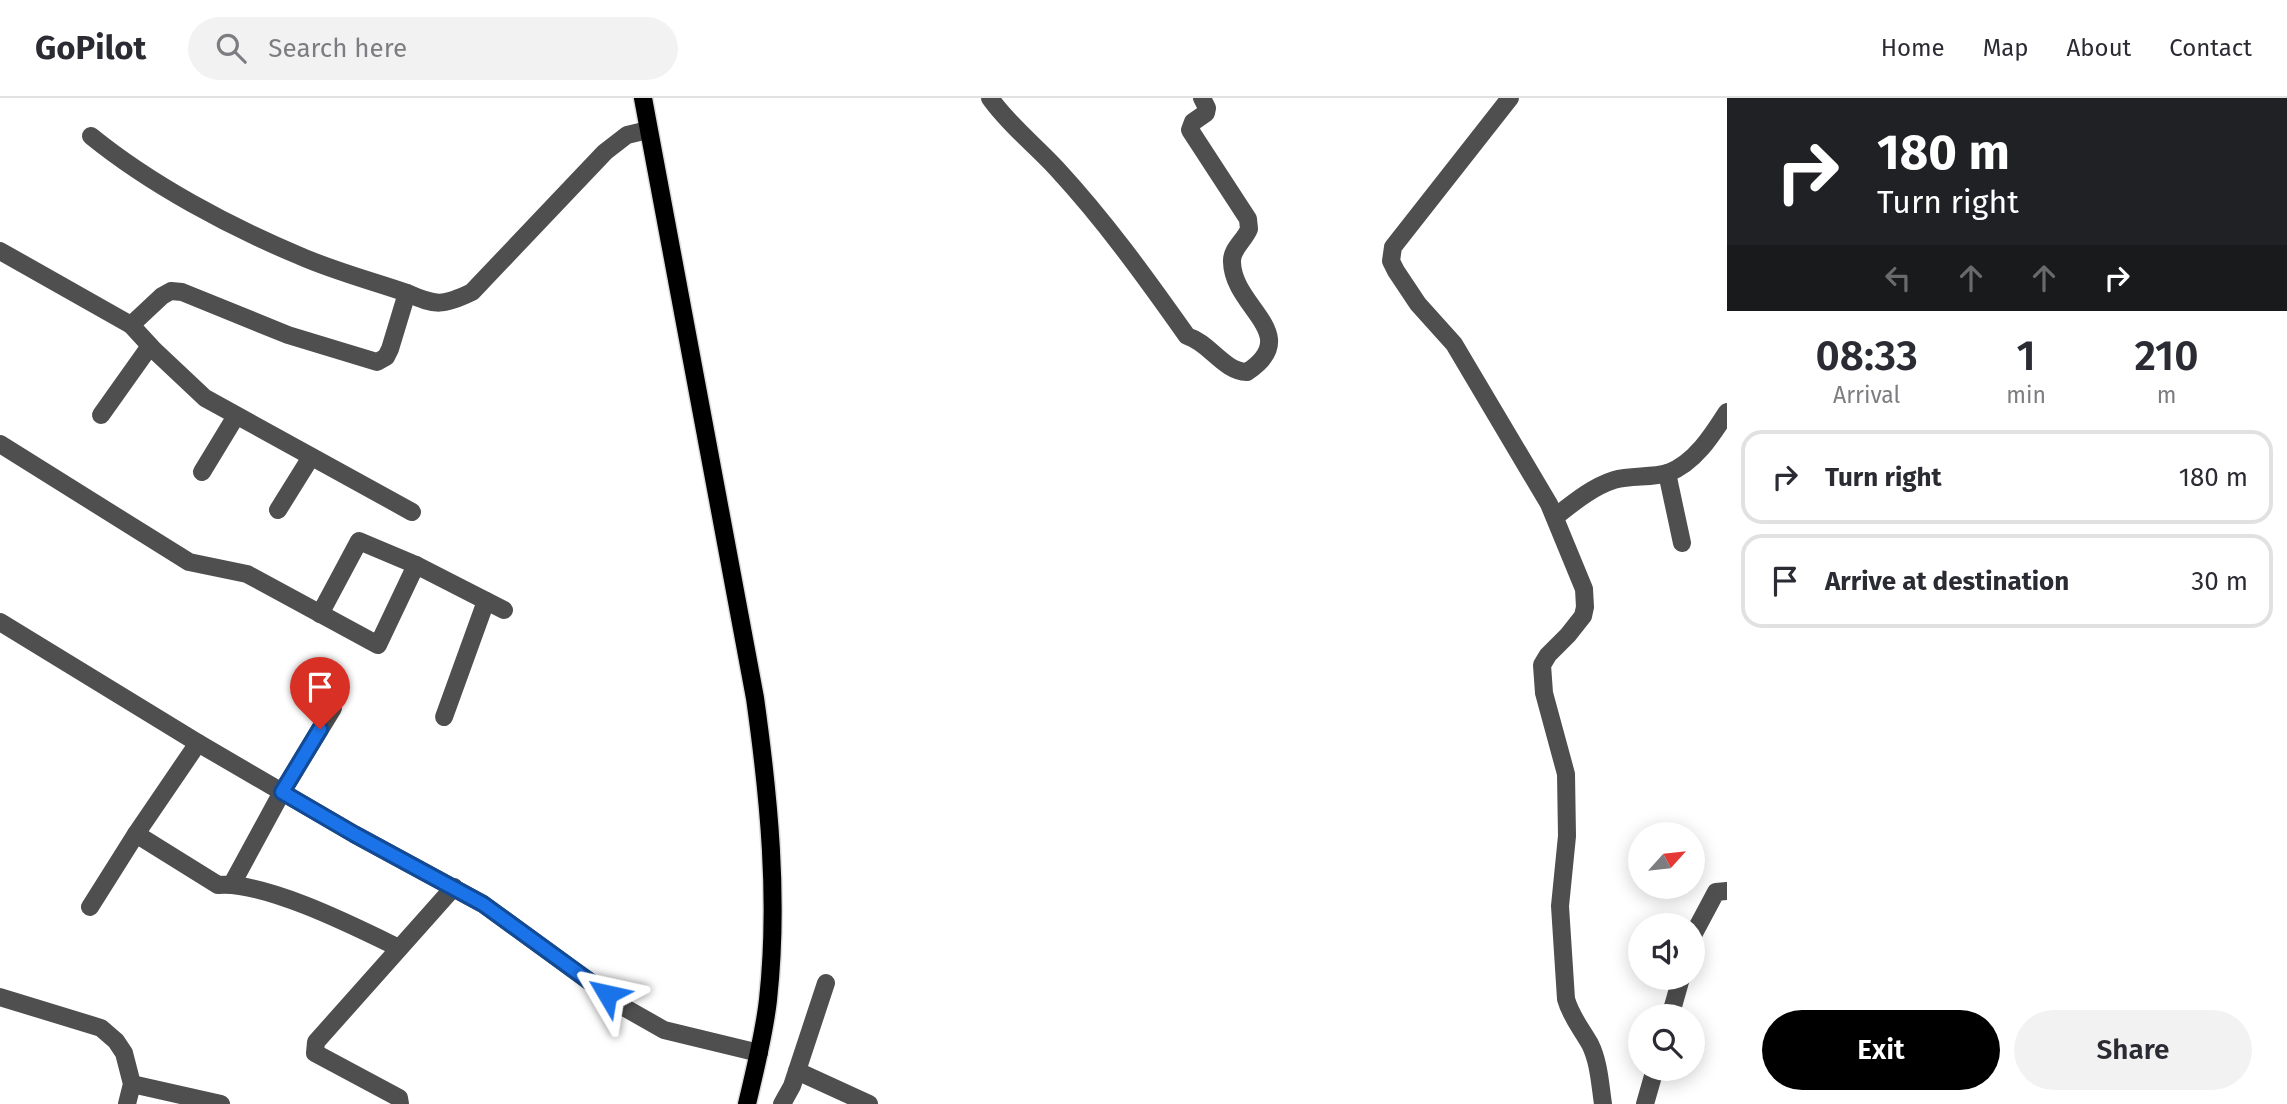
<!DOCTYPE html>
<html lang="en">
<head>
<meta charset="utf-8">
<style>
	body { margin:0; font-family:"Fira Sans",sans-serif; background:#f2f2f3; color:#2b2b33; height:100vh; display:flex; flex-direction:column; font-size:26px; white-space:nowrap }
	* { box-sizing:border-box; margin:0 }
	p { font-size:23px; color:#7c7c81 }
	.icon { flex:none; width:38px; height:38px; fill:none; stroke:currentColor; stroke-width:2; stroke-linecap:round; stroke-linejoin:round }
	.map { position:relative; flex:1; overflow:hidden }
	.side { display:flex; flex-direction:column; background:#fff; width:560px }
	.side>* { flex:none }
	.guide { background:#202124; color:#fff; overflow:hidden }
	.needle { width:46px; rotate:63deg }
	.buttons { position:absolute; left:1628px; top:724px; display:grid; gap:14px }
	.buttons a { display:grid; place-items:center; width:77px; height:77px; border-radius:50%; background:#fff; box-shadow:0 4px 18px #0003; font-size:35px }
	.pin { position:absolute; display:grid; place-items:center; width:60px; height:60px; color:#fff; margin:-72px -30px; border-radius:50% 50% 50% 0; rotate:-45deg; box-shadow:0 0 7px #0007 }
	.pin .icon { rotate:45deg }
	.me { position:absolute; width:77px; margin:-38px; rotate:306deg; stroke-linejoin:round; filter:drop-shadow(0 0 5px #0008) }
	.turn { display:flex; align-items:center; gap:24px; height:147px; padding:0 35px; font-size:32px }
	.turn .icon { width:91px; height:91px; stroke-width:2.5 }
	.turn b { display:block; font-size:49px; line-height:60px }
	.lanes { display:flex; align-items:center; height:66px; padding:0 35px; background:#0003; justify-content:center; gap:35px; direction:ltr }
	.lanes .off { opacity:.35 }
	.eta { display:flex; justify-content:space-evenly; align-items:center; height:119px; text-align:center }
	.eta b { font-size:42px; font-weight:600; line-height:49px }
	.action { display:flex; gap:14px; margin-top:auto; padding:14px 35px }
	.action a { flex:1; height:80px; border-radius:42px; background:#000; color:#fff; font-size:28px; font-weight:600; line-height:80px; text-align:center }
	.action a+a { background:#f2f2f3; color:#2b2b33 }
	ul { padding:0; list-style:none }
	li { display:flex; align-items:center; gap:21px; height:94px; margin:0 14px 10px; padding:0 21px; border:4px solid #e1e1e2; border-radius:21px }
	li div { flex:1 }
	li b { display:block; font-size:26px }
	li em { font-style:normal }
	header { display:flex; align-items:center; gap:42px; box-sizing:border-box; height:98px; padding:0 35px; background:#fff; border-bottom:2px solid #e1e1e2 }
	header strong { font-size:33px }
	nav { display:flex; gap:38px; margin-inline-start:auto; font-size:24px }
	.search { width:490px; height:63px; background:#f2f2f3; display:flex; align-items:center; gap:18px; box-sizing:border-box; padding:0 24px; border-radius:38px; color:#7c7c81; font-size:26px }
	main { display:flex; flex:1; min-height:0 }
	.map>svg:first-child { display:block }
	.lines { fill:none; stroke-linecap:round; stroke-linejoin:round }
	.major-casing { stroke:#dbdbdb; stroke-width:21 }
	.minor { stroke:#4f4f4f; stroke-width:18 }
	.major { stroke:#000; stroke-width:18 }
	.route-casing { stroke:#114b97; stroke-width:18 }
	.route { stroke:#1a73e8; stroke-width:12 }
</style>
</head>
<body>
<header>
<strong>GoPilot</strong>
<div class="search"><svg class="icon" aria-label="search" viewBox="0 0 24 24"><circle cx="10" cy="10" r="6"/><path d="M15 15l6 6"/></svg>Search here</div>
<nav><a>Home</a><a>Map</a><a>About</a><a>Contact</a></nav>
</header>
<main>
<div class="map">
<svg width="1727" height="1006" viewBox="0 0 1727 1006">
	<rect width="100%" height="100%" fill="#fff"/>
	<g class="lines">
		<defs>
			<path id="major" d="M643,0l112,600c14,100 24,201 13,302 -4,35 -13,70 -21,104"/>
		</defs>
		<use href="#major" class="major-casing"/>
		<g class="minor">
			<path d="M990,0c19,27 45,47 67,71 48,52 89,109 130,167 23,7 36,35 60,36 57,-38 -14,-64 -15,-110 -1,-13 13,-22 17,-33l-1,-10 -58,-89 3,-8 13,-9 1,-5 -5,-10"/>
			<path d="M1510,0l-117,149 -2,14 5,10 22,33 36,40 95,160 35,85 1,18 -2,9 -15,19 -20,20 -6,10 2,28 22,81 1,62 -7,70 6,93c5,18 15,29 24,45 9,18 10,40 13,60"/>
			<path d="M91,38c59,48 139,91 209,120 34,15 72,25 107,37l-17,56 -4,8 -9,5 -89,-27 -106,-43 -11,-1 -9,5 -31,29"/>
			<polyline points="0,153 131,227 154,252 205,300 412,414"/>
			<path d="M407,195c29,13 36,13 65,-1l133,-140 22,-17 21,-5"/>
			<polyline points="101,317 150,248"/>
			<polyline points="0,346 189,464 247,476 378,547 416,467"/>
			<polyline points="202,374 236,318"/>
			<polyline points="1667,375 1682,445"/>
			<polyline points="278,412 311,359"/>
			<path d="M1555,419c18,-14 37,-30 59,-37 17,-5 37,-2 54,-7 27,-10 45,-39 59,-61"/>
			<polyline points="320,516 359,443 416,467 504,512"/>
			<polyline points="0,524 198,645 354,736 483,806 627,911 664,932 759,955"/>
			<polyline points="444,619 486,503"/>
			<path d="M136,736l82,51c47,-4 138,42 181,63"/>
			<polyline points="232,786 282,694 333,610"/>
			<polyline points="90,809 136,736 198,645"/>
			<polyline points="1692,839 1716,794 1727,793"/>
			<polyline points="0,899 101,930 116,943 124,955 132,986 127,1006"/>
			<polyline points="1670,919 1681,880"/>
			<polyline points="797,973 869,1006"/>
			<polyline points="132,986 221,1006"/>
			<polyline points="400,1006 399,1000 315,955 316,944 454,789"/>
			<polyline points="782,1006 792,988 826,885"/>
			<polyline points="1645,1006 1655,971"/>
		</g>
		<use href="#major" class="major"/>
	</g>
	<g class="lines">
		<defs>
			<polyline id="route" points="320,631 282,694 354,736 483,806 607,896"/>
		</defs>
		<use href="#route" class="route-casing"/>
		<use href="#route" class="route"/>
	</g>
</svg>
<div class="buttons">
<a><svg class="needle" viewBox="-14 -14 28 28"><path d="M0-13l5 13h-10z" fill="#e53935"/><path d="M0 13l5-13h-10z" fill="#7c7c81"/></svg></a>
<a><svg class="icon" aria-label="sound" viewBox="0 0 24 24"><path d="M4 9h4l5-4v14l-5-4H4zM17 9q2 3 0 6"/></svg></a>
<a><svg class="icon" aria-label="search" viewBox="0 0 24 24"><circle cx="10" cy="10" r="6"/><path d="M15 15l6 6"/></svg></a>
</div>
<div class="pin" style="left:320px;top:631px;background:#d93025"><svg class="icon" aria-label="arrive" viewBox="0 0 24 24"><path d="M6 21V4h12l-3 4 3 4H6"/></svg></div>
<svg class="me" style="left:607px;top:896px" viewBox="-20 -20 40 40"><path d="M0-17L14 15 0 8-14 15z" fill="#1a73e8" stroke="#fff" stroke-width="4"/></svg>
</div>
<section class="side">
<div class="guide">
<div class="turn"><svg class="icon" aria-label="right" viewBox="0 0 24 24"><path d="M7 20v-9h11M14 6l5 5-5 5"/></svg><div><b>180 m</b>Turn right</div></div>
<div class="lanes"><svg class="icon off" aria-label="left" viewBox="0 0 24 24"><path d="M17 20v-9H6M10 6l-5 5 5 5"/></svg><svg class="icon off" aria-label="ahead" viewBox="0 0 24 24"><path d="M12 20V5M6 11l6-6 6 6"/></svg><svg class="icon off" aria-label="ahead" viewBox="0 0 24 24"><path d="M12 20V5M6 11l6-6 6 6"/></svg><svg class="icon" aria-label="right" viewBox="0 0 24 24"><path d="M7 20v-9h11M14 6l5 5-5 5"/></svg></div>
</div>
<div class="eta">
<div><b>08:33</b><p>Arrival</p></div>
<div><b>1</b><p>min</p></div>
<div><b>210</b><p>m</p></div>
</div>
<ul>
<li><svg class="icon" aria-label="right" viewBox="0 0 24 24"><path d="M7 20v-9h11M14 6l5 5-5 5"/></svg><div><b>Turn right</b></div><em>180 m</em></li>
<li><svg class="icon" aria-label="arrive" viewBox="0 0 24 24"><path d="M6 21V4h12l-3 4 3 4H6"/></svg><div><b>Arrive at destination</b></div><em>30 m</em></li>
</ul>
<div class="action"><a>Exit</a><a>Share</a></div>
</section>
</main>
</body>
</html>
